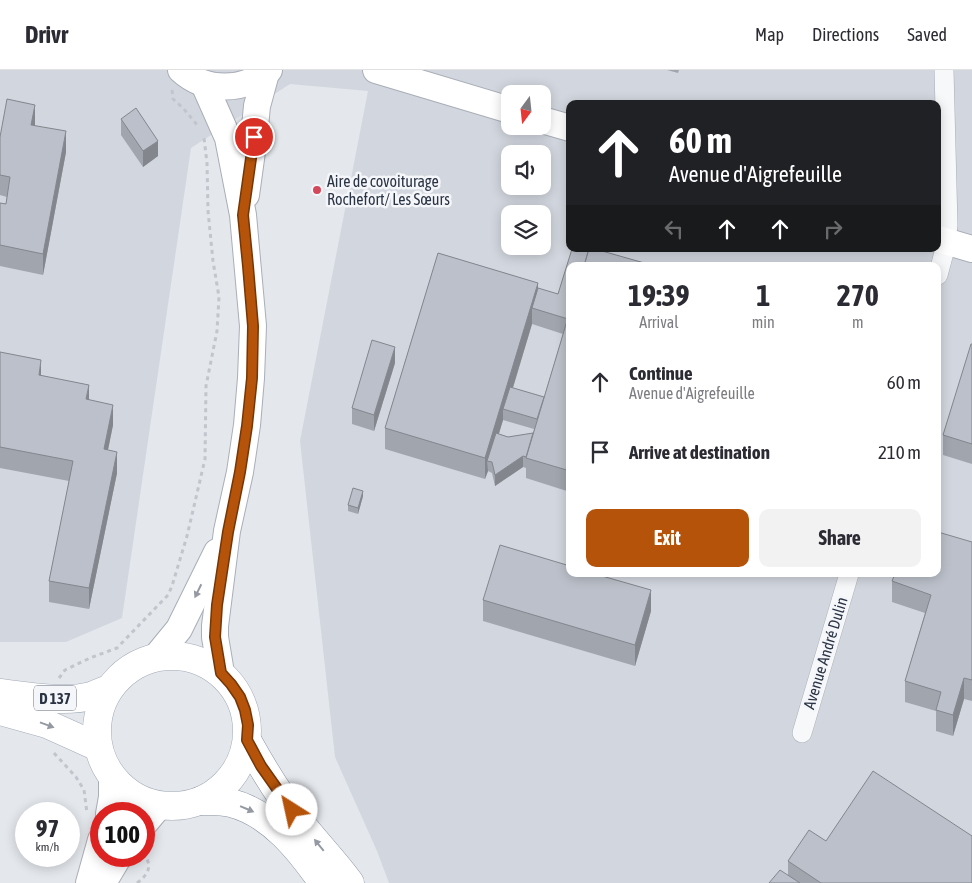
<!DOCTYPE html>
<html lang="en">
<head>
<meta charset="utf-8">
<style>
	body { margin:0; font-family:"Asap Condensed",sans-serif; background:#f2f2f3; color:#2b2b33; height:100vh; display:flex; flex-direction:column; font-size:19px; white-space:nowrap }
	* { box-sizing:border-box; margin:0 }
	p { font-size:16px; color:#7c7c81 }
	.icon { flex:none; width:28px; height:28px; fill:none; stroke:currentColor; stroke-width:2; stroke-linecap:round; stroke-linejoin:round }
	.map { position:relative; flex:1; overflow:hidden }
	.panel { position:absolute; left:566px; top:192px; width:375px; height:315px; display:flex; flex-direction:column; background:#fff; border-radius:10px; box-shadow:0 2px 12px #0003 }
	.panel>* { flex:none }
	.hud { position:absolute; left:566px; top:30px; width:375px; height:152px; border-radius:10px; box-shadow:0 2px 12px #0003; background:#202124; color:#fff; overflow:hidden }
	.needle { width:32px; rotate:195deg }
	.fabs { position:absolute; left:501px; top:15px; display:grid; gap:10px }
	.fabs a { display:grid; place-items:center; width:50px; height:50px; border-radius:10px; background:#fff; box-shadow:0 2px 12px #0003; font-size:25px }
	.speed { position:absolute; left:15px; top:732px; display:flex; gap:10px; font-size:25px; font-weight:700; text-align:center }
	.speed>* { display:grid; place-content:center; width:65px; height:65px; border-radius:50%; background:#fff; box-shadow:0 2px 12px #0003; line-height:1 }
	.speed small { font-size:12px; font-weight:400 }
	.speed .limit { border:8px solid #d22; background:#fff; color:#111 }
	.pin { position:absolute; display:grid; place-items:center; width:42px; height:42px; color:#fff; margin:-21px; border:2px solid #fff; border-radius:50%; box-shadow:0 1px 5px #0007 }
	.me { position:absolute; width:55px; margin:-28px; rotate:325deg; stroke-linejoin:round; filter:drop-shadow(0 0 4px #0008) }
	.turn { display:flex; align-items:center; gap:18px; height:105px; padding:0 20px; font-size:22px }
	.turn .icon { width:65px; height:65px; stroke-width:2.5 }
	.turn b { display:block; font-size:35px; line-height:42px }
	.lanes { display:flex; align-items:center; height:48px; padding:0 20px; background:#0003; justify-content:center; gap:25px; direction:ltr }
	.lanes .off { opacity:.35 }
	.eta { display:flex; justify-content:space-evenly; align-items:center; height:85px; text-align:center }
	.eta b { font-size:30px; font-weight:700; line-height:35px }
	.action { display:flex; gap:10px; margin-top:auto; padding:10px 20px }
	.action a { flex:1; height:58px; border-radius:10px; background:#b45309; color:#fff; font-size:20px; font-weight:700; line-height:58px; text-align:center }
	.action a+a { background:#f2f2f3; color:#2b2b33 }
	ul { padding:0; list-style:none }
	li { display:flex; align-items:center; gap:15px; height:70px; padding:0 20px }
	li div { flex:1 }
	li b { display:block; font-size:19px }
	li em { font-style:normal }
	header { display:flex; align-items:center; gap:30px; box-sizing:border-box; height:70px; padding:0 25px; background:#fff; border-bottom:1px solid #e1e1e2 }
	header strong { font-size:24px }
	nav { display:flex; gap:28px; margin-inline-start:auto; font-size:18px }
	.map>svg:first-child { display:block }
	.built { fill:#d2d6de; fill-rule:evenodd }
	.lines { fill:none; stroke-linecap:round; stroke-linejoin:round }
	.street-casing { stroke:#a9aeb7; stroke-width:20 }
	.secondary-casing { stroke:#a9aeb7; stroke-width:28 }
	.primary-casing { stroke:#a3abb8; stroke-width:29 }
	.highway-casing { stroke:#8b94a3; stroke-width:29 }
	.path { stroke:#c2c5cb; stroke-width:3; stroke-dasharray:4 4; stroke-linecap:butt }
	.street { stroke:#f7f8fa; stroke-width:19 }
	.secondary { stroke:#fff; stroke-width:26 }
	.primary { stroke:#fff; stroke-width:28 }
	.highway { stroke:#fff; stroke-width:28 }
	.wall { fill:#a1a5ae; fill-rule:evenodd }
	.shaded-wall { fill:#83868d }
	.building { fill:#bbc0ca; stroke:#83868d }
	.oneway { fill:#959aa2 }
	.route-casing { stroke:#753606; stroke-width:12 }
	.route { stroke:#b45309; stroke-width:9 }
	.poi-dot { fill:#d1495b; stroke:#f4f6f9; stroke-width:2 }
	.labels { text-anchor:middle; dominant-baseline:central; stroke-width:5; stroke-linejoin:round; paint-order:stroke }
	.shield { fill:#f4f6f9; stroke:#676e7b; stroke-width:1 }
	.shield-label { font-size:15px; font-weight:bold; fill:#2b3445 }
	.poi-label { font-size:16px; fill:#2b3445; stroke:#f4f6f9; text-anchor:start }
	.street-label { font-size:16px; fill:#2b3445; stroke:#f4f6f9 }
</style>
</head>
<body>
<header>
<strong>Drivr</strong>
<nav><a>Map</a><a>Directions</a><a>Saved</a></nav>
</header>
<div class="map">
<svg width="972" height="813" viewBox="0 0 972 813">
	<rect width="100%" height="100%" fill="#e4e7ec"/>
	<path class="built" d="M0,0h972v813h-583l-12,-32 -42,-94 -35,-316 68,-350 -78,-7 -99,64 -69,470 -56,24h-66zM510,24h32v32h-32zM570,34h368v145h-368zM510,84h32v32h-32zM510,144h32v32h-32zM570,196h368v308h-368z"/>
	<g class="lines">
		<defs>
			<g id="street">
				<polyline points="938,205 945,179 948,155 944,0"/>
				<polyline points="802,663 849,504"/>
			</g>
			<g id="secondary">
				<path d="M181,0c24,22 63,22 88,0"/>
				<polyline points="376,0 510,40"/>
				<polyline points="204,14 228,68 243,145 253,256 251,308 247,355 240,402 227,461 215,556 215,567 221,603"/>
				<polyline points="542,50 570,58"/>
				<polyline points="246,125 254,67 257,36 266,3"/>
				<polyline points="938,169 972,179"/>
				<polyline points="156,587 179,559 217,482"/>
				<polyline points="109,744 112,727 112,707"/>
				<polyline points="144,754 160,735"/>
				<polyline points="89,813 101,770"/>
				<polyline points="103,813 119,786"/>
			</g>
			<g id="primary">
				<circle cx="172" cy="661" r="75"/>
				<path d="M0,623c26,3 65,10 91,3 6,-2 12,-5 18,-7"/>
				<polyline points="0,641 47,654 98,677"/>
			</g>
			<g id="highway">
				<path d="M247,670c16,29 33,57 53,82 16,21 35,40 50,61"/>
				<path d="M200,731c10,0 20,-1 31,2 40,10 69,47 92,80"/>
			</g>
		</defs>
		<use href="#street" class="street-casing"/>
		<use href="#secondary" class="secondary-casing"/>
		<use href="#primary" class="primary-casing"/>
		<use href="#highway" class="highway-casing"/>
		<g class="path">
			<polyline points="172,20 173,29 183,38 198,56"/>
			<polyline points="59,608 65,600 90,588 117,578 168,525 172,516 187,466 205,389 206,316 217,261 219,227 213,191 208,141 207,93 204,68"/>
			<polyline points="54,683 76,707 84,720 87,743"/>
			<path d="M137,813c11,-8 16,-17 7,-29"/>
		</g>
		<use href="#street" class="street"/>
		<use href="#secondary" class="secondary"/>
		<use href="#primary" class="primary"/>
		<use href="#highway" class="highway"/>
	</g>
	<g class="wall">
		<polygon points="667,0 679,0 678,3"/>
		<polygon points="121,49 158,86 143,97 121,65"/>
		<polygon points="35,55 66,82 43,205 0,196 0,133 6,134 7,127 0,125 0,67"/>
		<path d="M572,179h6l10,3 1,-3h6l60,17h-85v226l-44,-14v-10l-3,-1 -28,19 -3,-13 -4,-2 -3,8 -100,-30v-21l53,-175 100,30v5l20,6zM532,254l31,10 -19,63 -31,-9zM503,350l31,9 -1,4 -25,4 -9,-3z"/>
		<polygon points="972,274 972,394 943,385 943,365"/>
		<polygon points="0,282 41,305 89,329 113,355 108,380 117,403 89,539 49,532 49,511 69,411 0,398"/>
		<polygon points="395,293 374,361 352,354 352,338"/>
		<polygon points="363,426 358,444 348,441 348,435"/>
		<polygon points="972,472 972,631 964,629 953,666 936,661 936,641 905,632 905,611 925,543 892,532 892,511"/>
		<polygon points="483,530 651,541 635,596 483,551"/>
		<polygon points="826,771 972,813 769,813 788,805 788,791"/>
	</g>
	<g class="shaded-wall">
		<polygon points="35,35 35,55 31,55"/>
		<polygon points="66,61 66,82 43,205 43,184"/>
		<polygon points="158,71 158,86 143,97 143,81"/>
		<polygon points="538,213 538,234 532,238 532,254 506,340 503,339 503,350 490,392 487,391 488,401 485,409 485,388"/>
		<polygon points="395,277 395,293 374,361 374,345"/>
		<polygon points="41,290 41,310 39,305"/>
		<polygon points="89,315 89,336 86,329"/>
		<polygon points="113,335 113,355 104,399 104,379"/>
		<polygon points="117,382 117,403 89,539 89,518"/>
		<polygon points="523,386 523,397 495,416 495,405"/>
		<polygon points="363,421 363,426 358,444 358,438"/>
		<polygon points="651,520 651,541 635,596 635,575"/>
		<polygon points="964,608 964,629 953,666 953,645"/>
	</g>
	<g class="building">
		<polygon points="7,29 35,35 31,55 66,61 43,184 0,175 0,133 6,134 10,107 0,105 0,67"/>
		<polygon points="136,38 158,71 143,81 121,49"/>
		<polygon points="572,179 578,179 588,182 584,196 570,196 570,241 568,249 532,238 538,218 558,224"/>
		<polygon points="589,179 595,179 655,196 584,196"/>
		<polygon points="438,183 538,213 485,388 385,358"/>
		<polygon points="570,241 570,401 526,388"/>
		<polygon points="372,270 395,277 374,345 352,338"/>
		<polygon points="971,274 972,274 972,374 943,365"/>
		<polygon points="0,282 41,290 39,305 89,315 86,329 113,335 104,379 117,382 89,518 49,511 73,391 0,377"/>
		<polygon points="510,317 544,327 537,349 503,339"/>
		<polygon points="496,363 508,367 533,363 526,387 523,386 495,405 492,392 487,391"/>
		<polygon points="353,418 363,421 358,438 348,435"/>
		<polygon points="938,462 972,472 972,610 964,608 953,645 936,640 941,622 905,611 931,525 892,511 895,504 938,504"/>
		<polygon points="500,475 570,496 570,504 595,504 651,520 635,575 483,530"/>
		<polygon points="873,701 972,766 972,813 821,813 788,791 809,760 826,771"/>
		<polygon points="780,800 800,813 769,813"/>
	</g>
	<defs><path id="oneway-solid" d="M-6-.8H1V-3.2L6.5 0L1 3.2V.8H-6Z" transform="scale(1.25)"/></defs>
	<g class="oneway">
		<use href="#oneway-solid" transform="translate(198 521) rotate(116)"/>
		<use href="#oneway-solid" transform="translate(47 655) rotate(20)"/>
		<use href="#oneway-solid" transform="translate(247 739) rotate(23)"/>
		<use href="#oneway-solid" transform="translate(319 775) rotate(-129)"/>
	</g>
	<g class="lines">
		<defs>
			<polyline id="route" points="254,67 243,145 248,196 253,256 252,308 247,356 240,402 228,462 217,535 215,567 221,603 231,614 240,627 245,640 248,655 247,670 261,696 292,740"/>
		</defs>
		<use href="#route" class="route-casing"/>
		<use href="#route" class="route"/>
	</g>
	<circle class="poi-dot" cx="317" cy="120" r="5"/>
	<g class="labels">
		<rect class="shield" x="34" y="615.5" width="42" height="25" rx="4"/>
		<g class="shield-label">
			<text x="55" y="628">D 137</text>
		</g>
		<g class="poi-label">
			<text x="327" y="111">Aire de covoiturage<tspan x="327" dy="18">Rochefort/ Les Sœurs</tspan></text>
		</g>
		<g class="street-label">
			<text transform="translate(825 583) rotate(-73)">Avenue André Dulin</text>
		</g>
	</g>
</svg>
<div class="fabs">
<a><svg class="needle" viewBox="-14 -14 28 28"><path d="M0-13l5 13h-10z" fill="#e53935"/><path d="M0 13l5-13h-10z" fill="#7c7c81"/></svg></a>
<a><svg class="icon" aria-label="sound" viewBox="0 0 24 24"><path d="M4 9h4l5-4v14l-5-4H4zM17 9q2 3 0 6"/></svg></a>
<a><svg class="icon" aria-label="layers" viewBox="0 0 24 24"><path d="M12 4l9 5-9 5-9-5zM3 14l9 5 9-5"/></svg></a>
</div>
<div class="speed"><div>97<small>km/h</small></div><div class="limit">100</div></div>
<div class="pin" style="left:254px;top:67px;background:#d93025"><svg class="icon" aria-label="arrive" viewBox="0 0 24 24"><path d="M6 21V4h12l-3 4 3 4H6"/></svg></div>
<svg class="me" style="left:292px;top:740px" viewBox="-20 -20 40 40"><circle r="19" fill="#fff"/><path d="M0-13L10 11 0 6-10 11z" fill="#b45309"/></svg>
<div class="hud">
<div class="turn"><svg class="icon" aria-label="ahead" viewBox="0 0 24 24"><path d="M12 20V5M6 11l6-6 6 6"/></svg><div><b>60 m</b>Avenue d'Aigrefeuille</div></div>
<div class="lanes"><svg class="icon off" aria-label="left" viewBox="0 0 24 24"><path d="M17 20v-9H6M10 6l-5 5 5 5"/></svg><svg class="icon" aria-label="ahead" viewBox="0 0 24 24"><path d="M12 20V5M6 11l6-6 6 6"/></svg><svg class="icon" aria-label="ahead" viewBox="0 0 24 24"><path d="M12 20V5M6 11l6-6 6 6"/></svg><svg class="icon off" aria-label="right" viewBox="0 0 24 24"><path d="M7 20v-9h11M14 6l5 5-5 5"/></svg></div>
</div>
<section class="panel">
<div class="eta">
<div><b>19:39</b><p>Arrival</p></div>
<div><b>1</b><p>min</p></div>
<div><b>270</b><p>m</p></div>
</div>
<ul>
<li><svg class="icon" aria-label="ahead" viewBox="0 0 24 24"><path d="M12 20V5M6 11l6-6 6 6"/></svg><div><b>Continue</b><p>Avenue d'Aigrefeuille</p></div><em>60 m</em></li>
<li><svg class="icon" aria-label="arrive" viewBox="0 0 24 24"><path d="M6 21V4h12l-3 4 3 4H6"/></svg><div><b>Arrive at destination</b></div><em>210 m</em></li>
</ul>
<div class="action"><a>Exit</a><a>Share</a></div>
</section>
</div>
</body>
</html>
